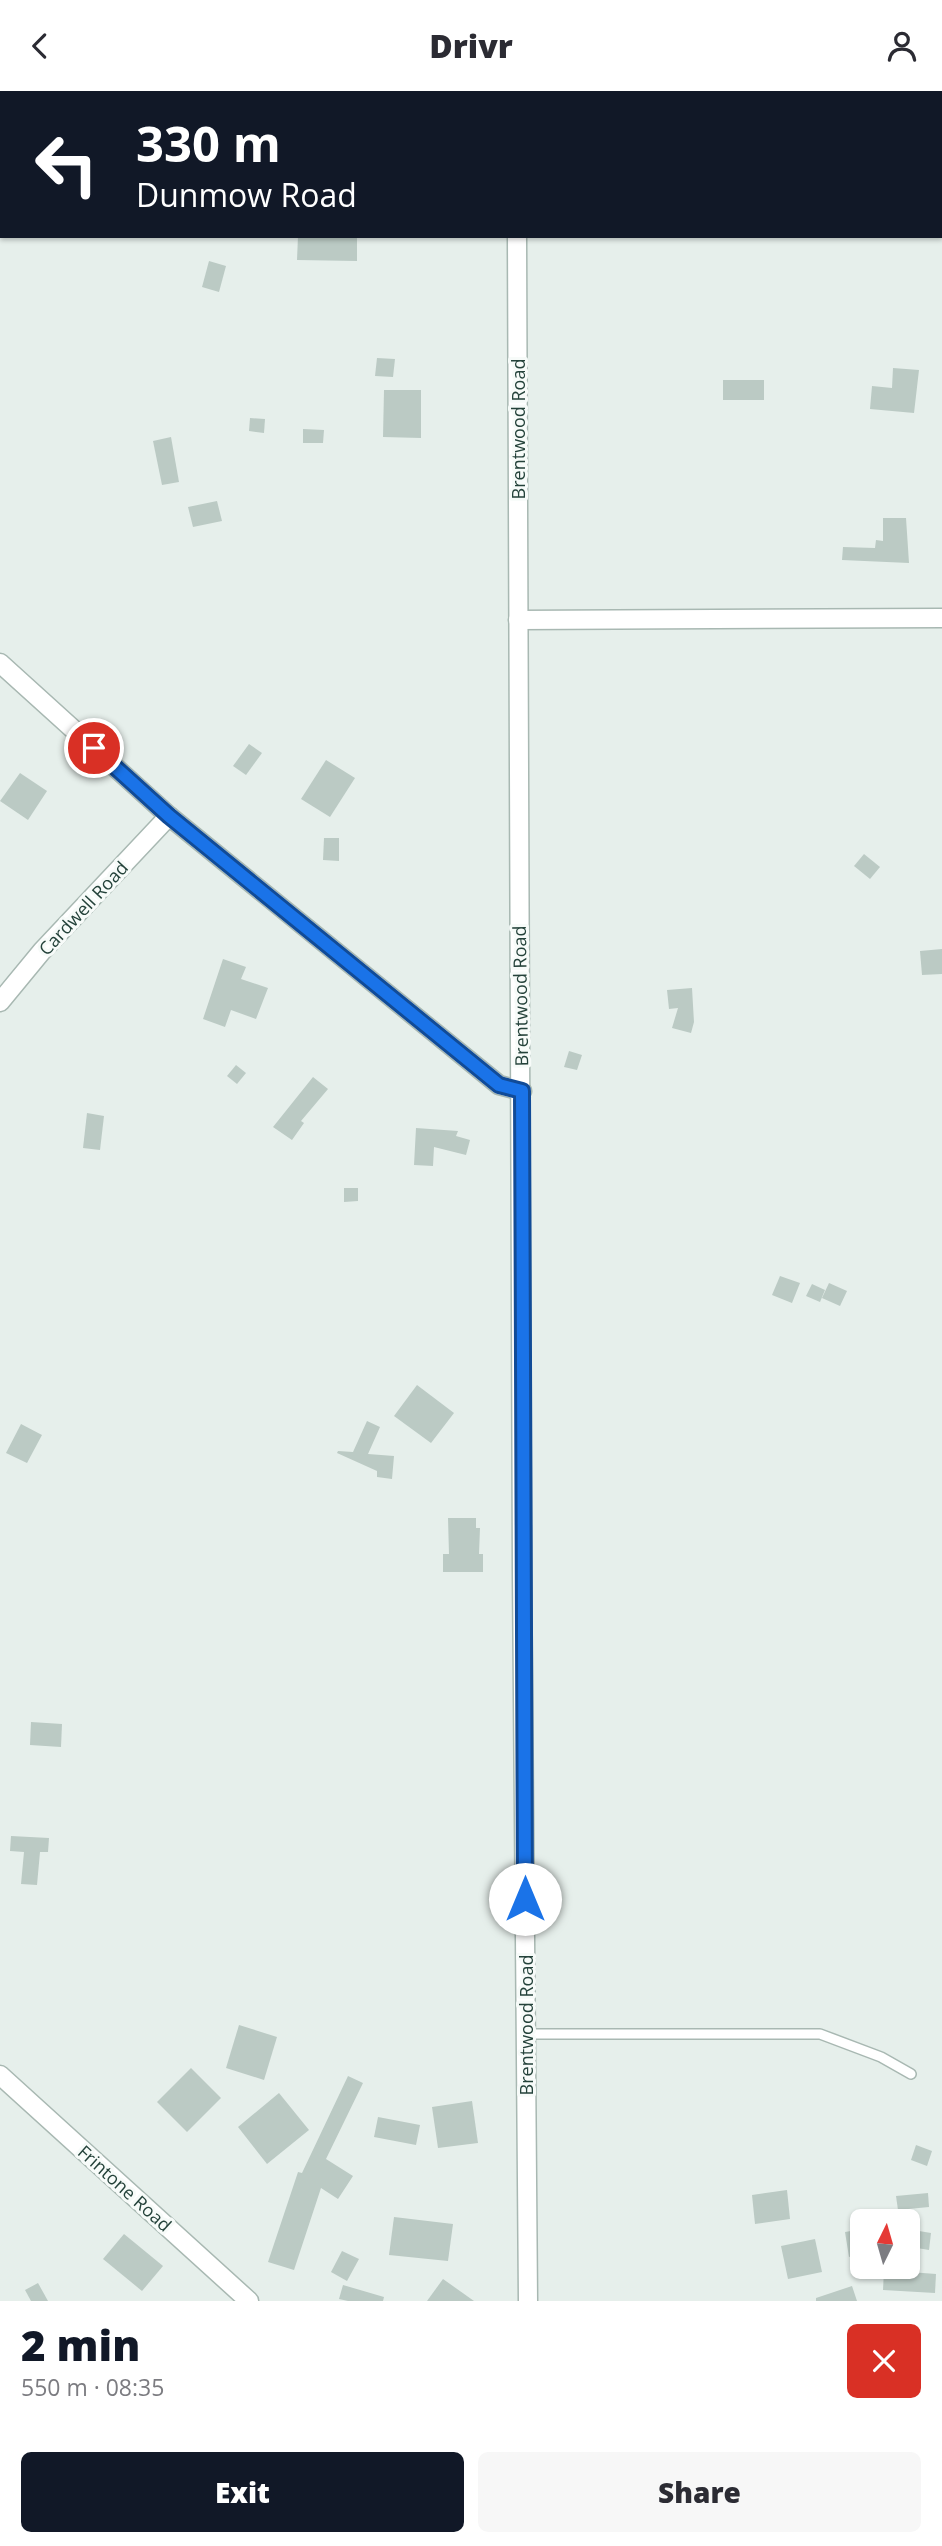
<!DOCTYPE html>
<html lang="en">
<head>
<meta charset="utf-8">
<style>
	body { margin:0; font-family:"Open Sans",sans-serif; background:#f7f7f7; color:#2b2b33; height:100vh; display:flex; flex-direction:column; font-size:26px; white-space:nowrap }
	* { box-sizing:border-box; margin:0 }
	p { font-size:23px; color:#7c7c81 }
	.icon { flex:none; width:38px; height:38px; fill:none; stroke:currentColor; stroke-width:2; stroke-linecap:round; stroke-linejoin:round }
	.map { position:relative; height:2210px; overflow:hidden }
	.details { display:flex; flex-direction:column; background:#fff; flex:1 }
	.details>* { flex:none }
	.top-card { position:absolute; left:0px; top:0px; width:943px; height:147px; box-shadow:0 2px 5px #0004; background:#111827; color:#fff; overflow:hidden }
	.needle { width:46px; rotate:5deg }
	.fabs { position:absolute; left:850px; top:2118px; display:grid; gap:14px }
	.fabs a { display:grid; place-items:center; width:70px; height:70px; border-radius:10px; background:#fff; box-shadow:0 2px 5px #0004; font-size:35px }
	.pin { position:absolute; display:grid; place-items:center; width:60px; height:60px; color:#fff; margin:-30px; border:4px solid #fff; border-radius:50%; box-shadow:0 2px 7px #0007 }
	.me { position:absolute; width:77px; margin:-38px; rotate:0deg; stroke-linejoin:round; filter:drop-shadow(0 0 5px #0008) }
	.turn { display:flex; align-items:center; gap:24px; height:147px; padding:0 21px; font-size:32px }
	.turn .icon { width:91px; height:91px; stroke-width:2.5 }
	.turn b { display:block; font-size:49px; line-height:60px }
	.round { display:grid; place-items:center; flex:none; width:74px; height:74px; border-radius:10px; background:#f7f7f7 }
	.summary { display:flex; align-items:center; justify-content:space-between; height:119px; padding:0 21px }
	h1 { font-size:42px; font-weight:800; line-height:52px; color:#111827 }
	.cta { display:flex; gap:14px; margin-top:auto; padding:14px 21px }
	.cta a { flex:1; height:80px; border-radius:10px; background:#111827; color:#fff; font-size:28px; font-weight:800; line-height:80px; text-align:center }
	.cta a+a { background:#f7f7f7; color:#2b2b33 }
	header { display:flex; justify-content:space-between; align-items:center; height:91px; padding:0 21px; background:#fff; font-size:32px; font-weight:800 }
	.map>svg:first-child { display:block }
	.building { fill:#bbcac4 }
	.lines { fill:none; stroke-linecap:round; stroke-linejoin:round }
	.service-casing { stroke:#a8b8b2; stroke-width:12 }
	.minor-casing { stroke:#a8b8b2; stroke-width:21 }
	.service { stroke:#fff; stroke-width:9 }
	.minor { stroke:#fff; stroke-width:18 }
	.route-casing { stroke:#114b97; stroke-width:18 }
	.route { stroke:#1a73e8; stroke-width:12 }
	.labels { text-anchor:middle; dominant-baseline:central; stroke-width:6; stroke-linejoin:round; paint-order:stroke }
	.street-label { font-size:18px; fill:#24423a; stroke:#f7fbf9 }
</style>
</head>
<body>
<header><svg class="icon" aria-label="back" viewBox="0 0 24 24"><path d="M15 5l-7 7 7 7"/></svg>Drivr<svg class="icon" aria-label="person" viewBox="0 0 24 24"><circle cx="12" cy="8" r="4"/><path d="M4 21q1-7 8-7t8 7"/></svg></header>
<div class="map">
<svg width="942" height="2210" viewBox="0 0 942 2210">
	<rect width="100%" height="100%" fill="#e6efeb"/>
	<g class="building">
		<polygon points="298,145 357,145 357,170 297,169"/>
		<polygon points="209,170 226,175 219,201 202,196"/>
		<polygon points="377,267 395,268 393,286 375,285"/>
		<polygon points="893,277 919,279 914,322 870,318 872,295 892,297"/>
		<rect x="723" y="289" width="41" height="20"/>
		<polygon points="384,299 421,299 421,347 383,346"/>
		<polygon points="250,327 265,328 264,342 249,340"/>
		<polygon points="303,338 324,339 323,352 303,352"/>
		<polygon points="171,346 179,391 162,394 153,350"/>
		<polygon points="217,410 222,430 193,436 188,416"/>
		<polygon points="883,427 906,427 909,472 842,469 843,456 875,457 876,449 883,450"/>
		<polygon points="249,653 262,662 246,684 233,675"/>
		<polygon points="326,669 355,687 330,726 301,708"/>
		<polygon points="20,682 47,700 28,729 0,710"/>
		<polygon points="324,747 339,747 339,770 323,769"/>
		<polygon points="864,763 880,776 870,788 854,775"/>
		<polygon points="942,858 942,883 922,884 920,860"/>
		<polygon points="223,868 246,876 241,888 268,897 256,928 231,919 225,936 203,928"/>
		<polygon points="692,897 694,931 691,942 672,937 678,917 669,918 667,899"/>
		<polygon points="569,960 582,964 577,979 564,976"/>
		<polygon points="236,974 246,982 237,993 227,985"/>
		<polygon points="313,986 328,998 301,1030 304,1032 292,1049 273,1036"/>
		<polygon points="87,1022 104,1025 100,1059 83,1057"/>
		<polygon points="416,1037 458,1040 456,1045 470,1049 466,1064 434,1056 433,1075 414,1074"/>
		<polygon points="344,1097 358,1097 358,1110 344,1111"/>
		<polygon points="780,1185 800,1192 792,1212 772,1204"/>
		<polygon points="829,1192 847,1200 840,1215 822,1207"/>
		<polygon points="812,1193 825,1199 820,1211 806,1205"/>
		<polygon points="417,1294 454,1322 431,1352 394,1325"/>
		<polygon points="367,1330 380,1336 368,1363 394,1365 392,1388 377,1386 377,1380 337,1362 338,1360 353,1361"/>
		<polygon points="21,1333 42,1344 27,1372 6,1362"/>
		<polygon points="448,1427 476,1427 476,1437 480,1437 479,1463 483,1463 483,1481 443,1481 443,1463 449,1463"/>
		<polygon points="31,1631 62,1633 61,1656 30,1654"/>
		<polygon points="11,1745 49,1747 48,1761 40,1761 37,1794 21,1793 24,1761 10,1760"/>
		<polygon points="239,1934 277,1946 264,1989 226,1977"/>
		<polygon points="191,1977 221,2007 187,2041 157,2011"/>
		<polygon points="348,1985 363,1992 326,2068 353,2085 338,2108 321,2097 294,2179 268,2171 298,2081 302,2082"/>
		<polygon points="279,2002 309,2039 267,2073 238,2036"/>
		<polygon points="472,2010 478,2052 438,2057 432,2016"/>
		<polygon points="378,2026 420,2034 416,2054 374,2046"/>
		<polygon points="916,2054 932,2060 927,2075 911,2069"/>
		<polygon points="787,2099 790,2128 755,2133 752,2104"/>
		<polygon points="928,2102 929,2116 898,2119 896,2105"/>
		<polygon points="394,2126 453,2133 448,2170 389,2164"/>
		<polygon points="863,2138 863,2163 849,2166 845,2141"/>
		<polygon points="913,2139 931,2142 929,2159 911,2156"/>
		<polygon points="124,2143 163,2175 142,2200 103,2168"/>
		<polygon points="815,2148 822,2181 788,2188 781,2155"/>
		<polygon points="342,2160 359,2168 347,2190 331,2181"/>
		<polygon points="884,2179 936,2183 935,2202 883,2199"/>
		<polygon points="443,2188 474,2210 427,2210"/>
		<polygon points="38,2192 48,2210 31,2210 25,2199"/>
		<polygon points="343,2194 384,2206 383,2210 348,2210 339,2208"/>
		<polygon points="852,2195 857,2210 816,2210 816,2207"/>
	</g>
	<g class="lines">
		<defs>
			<polyline id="service" points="526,1943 820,1943 881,1966 911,1983"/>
			<g id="minor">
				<polyline points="517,0 517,2"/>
				<polyline points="517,145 522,1483 528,2210"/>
				<polyline points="518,529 942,527"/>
				<polyline points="0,572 169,725 499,994 522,1000"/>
				<polyline points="0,911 42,860 169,725"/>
				<polyline points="0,1984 249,2210"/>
			</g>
		</defs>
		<use href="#service" class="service-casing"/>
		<use href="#minor" class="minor-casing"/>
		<use href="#service" class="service"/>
		<use href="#minor" class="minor"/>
	</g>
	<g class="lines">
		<defs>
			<polyline id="route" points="94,657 169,725 499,994 522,1000 525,1808"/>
		</defs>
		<use href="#route" class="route-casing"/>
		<use href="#route" class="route"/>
	</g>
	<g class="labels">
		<g class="street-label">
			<text transform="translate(518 338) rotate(-90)">Brentwood Road</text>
			<text transform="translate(83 817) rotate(-47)">Cardwell Road</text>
			<text transform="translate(520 905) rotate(-91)">Brentwood Road</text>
			<text transform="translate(526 1934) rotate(-90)">Brentwood Road</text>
			<text transform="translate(125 2097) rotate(42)">Frintone Road</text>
		</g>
	</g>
</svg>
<div class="fabs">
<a><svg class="needle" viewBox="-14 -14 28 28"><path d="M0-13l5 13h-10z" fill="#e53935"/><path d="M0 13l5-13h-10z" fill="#7c7c81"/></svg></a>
</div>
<div class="pin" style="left:94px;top:657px;background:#d93025"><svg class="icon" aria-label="arrive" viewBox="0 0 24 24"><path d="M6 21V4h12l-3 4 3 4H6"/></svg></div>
<svg class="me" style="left:525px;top:1808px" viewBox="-20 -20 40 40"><circle r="19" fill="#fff"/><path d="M0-13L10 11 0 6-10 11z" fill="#1a73e8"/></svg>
<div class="top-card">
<div class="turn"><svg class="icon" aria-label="left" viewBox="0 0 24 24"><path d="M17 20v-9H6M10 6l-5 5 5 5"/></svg><div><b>330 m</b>Dunmow Road</div></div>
</div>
</div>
<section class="details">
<div class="summary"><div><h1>2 min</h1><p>550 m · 08:35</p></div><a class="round" style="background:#d93025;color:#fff"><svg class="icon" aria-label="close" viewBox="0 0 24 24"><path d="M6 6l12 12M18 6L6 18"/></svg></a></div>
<div class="cta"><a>Exit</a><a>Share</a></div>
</section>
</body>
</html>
